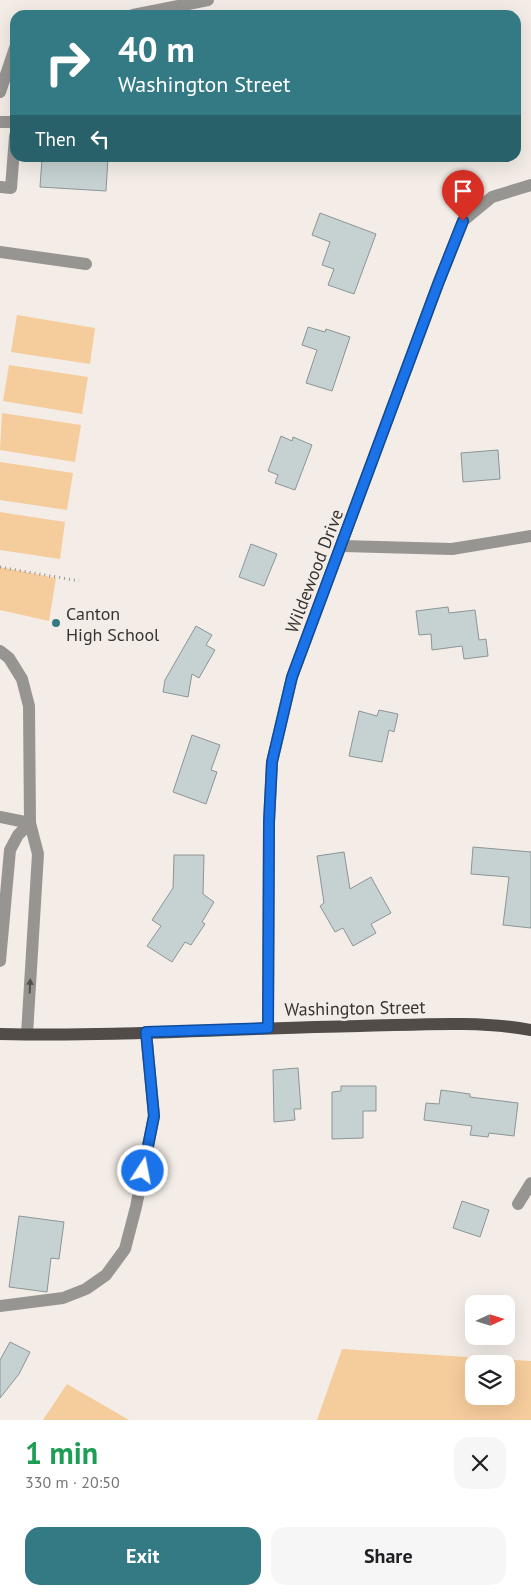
<!DOCTYPE html>
<html lang="en">
<head>
<meta charset="utf-8">
<style>
	body { margin:0; font-family:"PT Sans",sans-serif; background:#f6f6f6; color:#202124; height:100vh; display:flex; flex-direction:column; font-size:19px; white-space:nowrap }
	* { box-sizing:border-box; margin:0 }
	p { font-size:16px; color:#757577 }
	.icon { flex:none; width:28px; height:28px; fill:none; stroke:currentColor; stroke-width:2; stroke-linecap:round; stroke-linejoin:round }
	.map { position:relative; height:1420px; overflow:hidden }
	.sheet { display:flex; flex-direction:column; background:#fff; flex:1 }
	.sheet>* { flex:none }
	.guide { position:absolute; left:10px; top:10px; width:511px; height:152px; border-radius:15px; box-shadow:0 5px 20px #0002; background:#337a84; color:#fff; overflow:hidden }
	.needle { width:32px; rotate:86deg }
	.controls { position:absolute; left:465px; top:1295px; display:grid; gap:10px }
	.controls a { display:grid; place-items:center; width:50px; height:50px; border-radius:10px; background:#fff; box-shadow:0 5px 20px #0002; font-size:25px }
	.pin { position:absolute; display:grid; place-items:center; width:42px; height:42px; color:#fff; margin:-51px -21px; border-radius:50% 50% 50% 0; rotate:-45deg; box-shadow:0 0 5px #0007 }
	.pin .icon { rotate:45deg }
	.me { position:absolute; width:55px; margin:-28px; rotate:11deg; stroke-linejoin:round; filter:drop-shadow(0 0 4px #0008) }
	.turn { display:flex; align-items:center; gap:18px; height:105px; padding:0 25px; font-size:22px }
	.turn .icon { width:65px; height:65px; stroke-width:2.5 }
	.turn b { display:block; font-size:35px; line-height:42px }
	.then { display:flex; align-items:center; height:48px; padding:0 25px; background:#0003; gap:10px; font-size:19px }
	.round { display:grid; place-items:center; flex:none; width:52px; height:52px; border-radius:15px; background:#f6f6f6 }
	.headline { display:flex; align-items:center; justify-content:space-between; height:85px; padding:0 25px }
	h1 { font-size:30px; font-weight:700; line-height:38px; color:#1e9e55 }
	.primary-button { display:flex; gap:10px; margin-top:auto; padding:10px 25px }
	.primary-button a { flex:1; height:58px; border-radius:15px; background:#337a84; color:#fff; font-size:20px; font-weight:700; line-height:58px; text-align:center }
	.primary-button a+a { background:#f6f6f6; color:#202124 }
	.map>svg:first-child { display:block }
	.green { fill:#f5cc9c; fill-rule:evenodd }
	.building { fill:#c6d1d2; stroke:#8c9597 }
	.lines { fill:none; stroke-linecap:round; stroke-linejoin:round }
	.path { stroke:#999490; stroke-width:3; stroke-dasharray:1 4; stroke-linecap:butt }
	.minor { stroke:#979592; stroke-width:12 }
	.major { stroke:#514c47; stroke-width:12 }
	.oneway { fill:#54514f }
	.route-casing { stroke:#114b97; stroke-width:12 }
	.route { stroke:#1a73e8; stroke-width:9 }
	.poi-dot { fill:#337a84; stroke:#f4ede7; stroke-width:2 }
	.labels { text-anchor:middle; dominant-baseline:central; stroke-width:5; stroke-linejoin:round; paint-order:stroke }
	.street-label { font-size:18px; fill:#373432; stroke:#f4ede7 }
	.poi-label { font-size:18px; fill:#373432; stroke:#f4ede7; text-anchor:start }
</style>
</head>
<body>
<div class="map">
<svg width="531" height="1420" viewBox="0 0 531 1420">
	<rect width="100%" height="100%" fill="#f4ede7"/>
	<g class="green">
		<polygon points="17,315 95,328 90,364 11,352"/>
		<polygon points="9,365 88,377 82,414 3,401"/>
		<polygon points="2,413 81,425 75,462 0,450"/>
		<polygon points="0,462 73,473 67,510 0,500"/>
		<polygon points="0,512 65,522 60,559 0,550"/>
		<polygon points="0,567 56,578 49,621 0,610"/>
		<path d="M342,1349l189,12v59h-214zM474,1364h32v32h-32z"/>
		<polygon points="67,1384 129,1420 43,1420"/>
	</g>
	<g class="building">
		<polygon points="42,158 108,158 106,191 40,187"/>
		<polygon points="320,213 376,234 354,294 328,285 334,269 322,265 330,242 312,235"/>
		<polygon points="308,327 325,332 326,329 350,337 332,391 306,383 317,350 302,345"/>
		<polygon points="281,436 292,441 293,437 312,445 295,490 275,483 278,475 268,471"/>
		<polygon points="498,450 500,479 463,482 461,453"/>
		<polygon points="251,544 277,554 264,586 239,577"/>
		<polygon points="448,607 449,613 475,610 479,640 486,639 488,656 464,659 462,646 432,650 431,634 419,635 416,611"/>
		<polygon points="196,626 212,635 206,645 215,650 199,678 192,674 188,697 163,692 165,680"/>
		<polygon points="379,710 398,714 394,732 389,730 382,762 349,756 359,711 377,716"/>
		<polygon points="192,735 220,745 211,770 217,772 206,804 173,792"/>
		<polygon points="473,847 531,852 531,928 503,925 509,877 471,874"/>
		<polygon points="344,852 350,889 371,877 391,913 371,924 376,933 353,946 343,928 335,932 320,906 324,903 317,856"/>
		<polygon points="174,855 204,855 203,894 214,902 202,922 205,924 191,945 185,942 172,962 147,946 161,926 152,920 173,888"/>
		<polygon points="298,1068 301,1109 294,1109 295,1120 274,1122 273,1070"/>
		<polygon points="341,1086 376,1086 376,1111 363,1111 363,1138 332,1139 332,1092 341,1091"/>
		<polygon points="441,1090 470,1094 470,1097 518,1103 514,1136 489,1133 488,1137 470,1135 472,1126 424,1120 426,1103 439,1104"/>
		<polygon points="462,1201 489,1210 480,1237 453,1228"/>
		<polygon points="19,1216 64,1222 59,1259 51,1258 47,1292 9,1287"/>
		<polygon points="10,1342 30,1352 19,1374 0,1398 0,1360"/>
	</g>
	<g class="lines">
		<polyline class="path" points="0,567 79,581"/>
		<g class="minor">
			<polyline points="133,15 208,0"/>
			<polyline points="0,92 15,48"/>
			<polyline points="0,122 15,122"/>
			<polyline points="0,187 11,188 15,136"/>
			<polyline points="0,252 86,264"/>
			<polyline points="343,546 452,549 531,536"/>
			<polyline points="0,651 9,658 22,679 29,706 30,823 38,854 27,1034"/>
			<polyline points="0,817 30,823"/>
			<polyline points="0,961 10,850 18,835 30,823"/>
			<polyline points="268,1028 269,822 272,762 292,677 438,284 463,221 492,197 531,185"/>
			<polyline points="518,1204 531,1183"/>
			<polyline points="0,1306 63,1298 86,1289 106,1275 125,1249 136,1207 154,1116 146,1032"/>
		</g>
		<path class="major" d="M0,1034c120,3 240,-6 360,-8 55,-1 117,-6 171,4"/>
	</g>
	<defs><path id="oneway-solid" d="M-6-.8H1V-3.2L6.5 0L1 3.2V.8H-6Z" transform="scale(1.25)"/></defs>
	<use class="oneway" href="#oneway-solid" transform="translate(30 986) rotate(-87)"/>
	<g class="lines">
		<defs>
			<polyline id="route" points="143,1171 154,1116 146,1032 268,1028 269,822 272,762 292,677 438,284 463,221"/>
		</defs>
		<use href="#route" class="route-casing"/>
		<use href="#route" class="route"/>
	</g>
	<circle class="poi-dot" cx="56" cy="623" r="5"/>
	<g class="labels">
		<g class="street-label">
			<text transform="translate(314 571) rotate(-69)">Wildewood Drive</text>
			<text transform="translate(355 1008) rotate(-1)">Washington Street</text>
		</g>
		<g class="poi-label">
			<text x="66" y="613">Canton<tspan x="66" dy="21">High School</tspan></text>
		</g>
	</g>
</svg>
<div class="controls">
<a><svg class="needle" viewBox="-14 -14 28 28"><path d="M0-13l5 13h-10z" fill="#e53935"/><path d="M0 13l5-13h-10z" fill="#757577"/></svg></a>
<a><svg class="icon" aria-label="layers" viewBox="0 0 24 24"><path d="M12 4l9 5-9 5-9-5zM3 14l9 5 9-5"/></svg></a>
</div>
<div class="pin" style="left:463px;top:221px;background:#d93025"><svg class="icon" aria-label="arrive" viewBox="0 0 24 24"><path d="M6 21V4h12l-3 4 3 4H6"/></svg></div>
<svg class="me" style="left:143px;top:1171px" viewBox="-20 -20 40 40"><circle r="17" fill="#1a73e8" stroke="#fff" stroke-width="3"/><path d="M0-11L8 9 0 5-8 9z" fill="#fff"/></svg>
<div class="guide">
<div class="turn"><svg class="icon" aria-label="right" viewBox="0 0 24 24"><path d="M7 20v-9h11M14 6l5 5-5 5"/></svg><div><b>40 m</b>Washington Street</div></div>
<div class="then">Then<svg class="icon" aria-label="left" viewBox="0 0 24 24"><path d="M17 20v-9H6M10 6l-5 5 5 5"/></svg></div>
</div>
</div>
<section class="sheet">
<div class="headline"><div><h1>1 min</h1><p>330 m · 20:50</p></div><a class="round"><svg class="icon" aria-label="close" viewBox="0 0 24 24"><path d="M6 6l12 12M18 6L6 18"/></svg></a></div>
<div class="primary-button"><a>Exit</a><a>Share</a></div>
</section>
</body>
</html>
